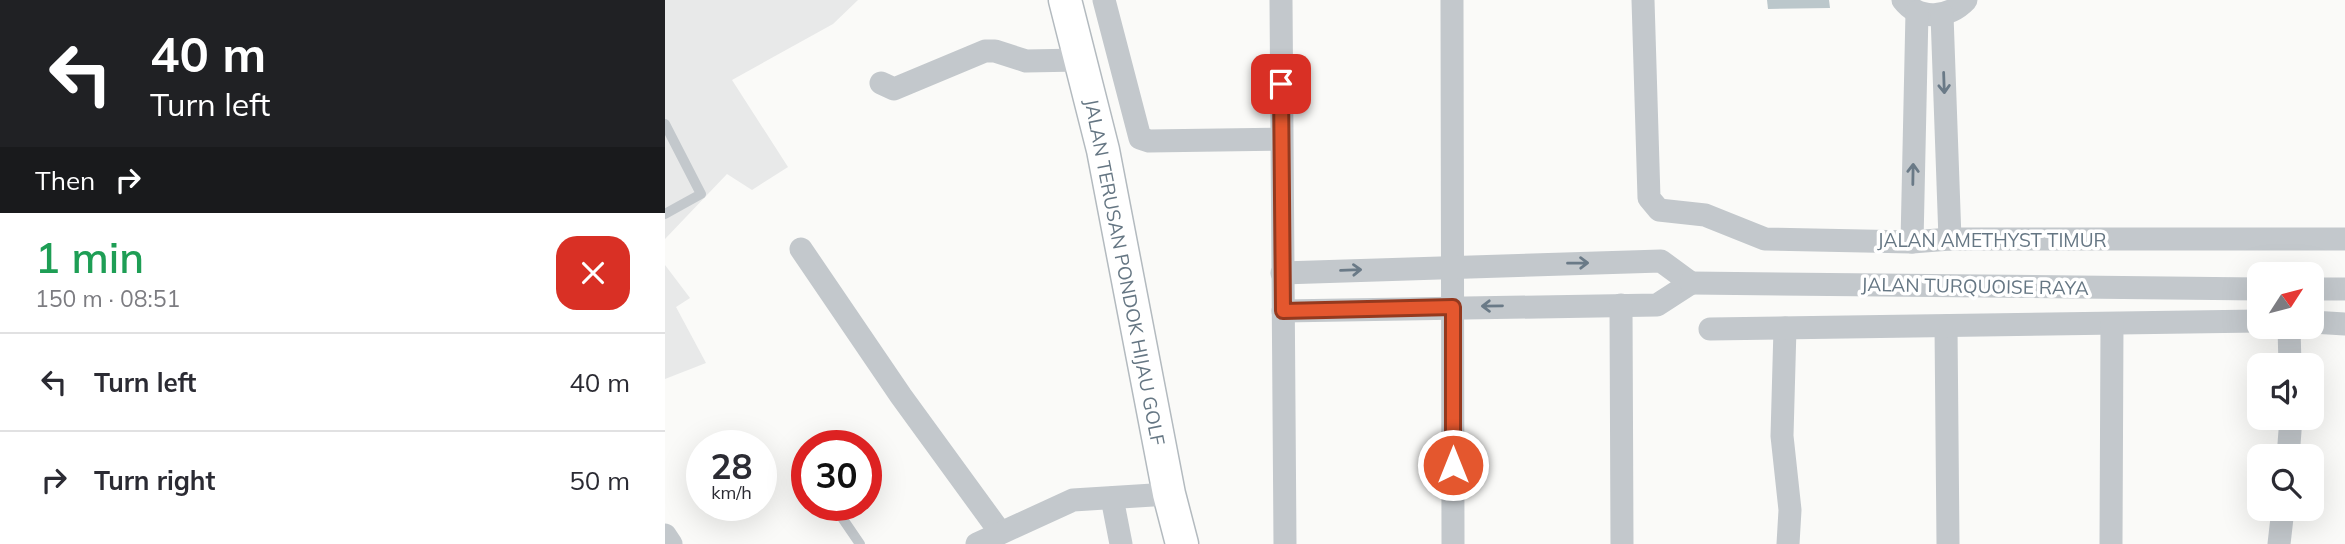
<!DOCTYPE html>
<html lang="en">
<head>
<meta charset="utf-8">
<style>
	body { margin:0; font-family:Mulish,sans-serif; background:#f2f2f3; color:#2b2b33; height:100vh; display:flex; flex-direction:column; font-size:26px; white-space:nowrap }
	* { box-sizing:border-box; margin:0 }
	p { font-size:23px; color:#7c7c81 }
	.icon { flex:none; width:38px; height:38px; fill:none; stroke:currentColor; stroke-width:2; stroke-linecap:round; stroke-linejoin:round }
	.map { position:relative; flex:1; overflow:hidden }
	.drawer { display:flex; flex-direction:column; background:#fff; width:665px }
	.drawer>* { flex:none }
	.banner { background:#202124; color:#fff; overflow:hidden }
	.needle { width:46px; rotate:54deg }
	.fabs { position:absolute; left:1582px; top:262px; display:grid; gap:14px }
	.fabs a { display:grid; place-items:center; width:77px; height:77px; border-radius:14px; background:#fff; box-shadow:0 7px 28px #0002; font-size:35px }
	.speed { position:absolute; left:21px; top:430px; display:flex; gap:14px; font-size:35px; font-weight:700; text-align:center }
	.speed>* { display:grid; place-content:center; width:91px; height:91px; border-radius:50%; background:#fff; box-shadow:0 7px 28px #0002; line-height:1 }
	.speed small { font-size:18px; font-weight:400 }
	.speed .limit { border:10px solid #d22; background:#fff; color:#111 }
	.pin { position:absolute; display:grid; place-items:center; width:60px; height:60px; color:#fff; margin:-30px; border-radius:14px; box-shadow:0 4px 10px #0006 }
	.me { position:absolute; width:77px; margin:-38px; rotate:0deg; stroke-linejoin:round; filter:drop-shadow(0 0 5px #0008) }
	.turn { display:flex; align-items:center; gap:24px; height:147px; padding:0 35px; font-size:32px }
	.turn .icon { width:91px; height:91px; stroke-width:2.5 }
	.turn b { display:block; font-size:49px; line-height:60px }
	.then { display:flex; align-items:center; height:66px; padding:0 35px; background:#0003; gap:14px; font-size:26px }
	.round { display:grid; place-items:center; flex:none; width:74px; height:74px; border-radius:21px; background:#f2f2f3 }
	.summary { display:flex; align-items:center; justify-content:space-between; height:119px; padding:0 35px }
	h1 { font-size:42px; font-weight:600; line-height:52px; color:#1e9e55 }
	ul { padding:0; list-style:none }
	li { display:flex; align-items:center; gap:21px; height:98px; padding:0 35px; border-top:2px solid #e1e1e2 }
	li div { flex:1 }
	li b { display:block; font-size:26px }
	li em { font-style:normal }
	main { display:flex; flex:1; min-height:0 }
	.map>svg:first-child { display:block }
	.built { fill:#e8e9e9 }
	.water { fill:#bbc7cb }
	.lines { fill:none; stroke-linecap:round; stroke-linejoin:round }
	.secondary-casing { stroke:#b3babf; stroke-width:35 }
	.lane { stroke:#c3c8cc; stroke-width:10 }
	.street { stroke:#c3c8cc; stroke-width:23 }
	.secondary { stroke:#fff; stroke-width:32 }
	.oneway { stroke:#6a7a87 }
	.route-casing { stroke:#94391e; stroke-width:18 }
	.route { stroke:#e4572e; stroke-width:12 }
	.labels { text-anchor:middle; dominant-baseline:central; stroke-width:7; stroke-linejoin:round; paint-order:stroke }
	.street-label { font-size:19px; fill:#657683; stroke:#fff }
</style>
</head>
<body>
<main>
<section class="drawer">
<div class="banner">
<div class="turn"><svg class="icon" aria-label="left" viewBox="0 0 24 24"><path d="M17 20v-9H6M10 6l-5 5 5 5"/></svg><div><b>40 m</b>Turn left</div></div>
<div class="then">Then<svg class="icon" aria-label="right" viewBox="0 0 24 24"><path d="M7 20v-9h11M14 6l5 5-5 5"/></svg></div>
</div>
<div class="summary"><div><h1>1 min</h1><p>150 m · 08:51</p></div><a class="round" style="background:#d93025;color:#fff"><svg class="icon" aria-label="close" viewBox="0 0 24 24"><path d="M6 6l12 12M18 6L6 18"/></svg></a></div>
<ul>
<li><svg class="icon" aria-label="left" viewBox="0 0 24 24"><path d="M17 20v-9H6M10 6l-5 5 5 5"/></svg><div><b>Turn left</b></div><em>40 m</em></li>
<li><svg class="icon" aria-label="right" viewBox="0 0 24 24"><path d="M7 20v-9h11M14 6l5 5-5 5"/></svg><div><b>Turn right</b></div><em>50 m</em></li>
</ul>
</section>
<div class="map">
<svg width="1680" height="544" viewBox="0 0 1680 544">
	<rect width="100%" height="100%" fill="#fafaf8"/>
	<g class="built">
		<polygon points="0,0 193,0 168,24 67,80 123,167 87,190 62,174 0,239"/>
		<polygon points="0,265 25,298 11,307 41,363 0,379"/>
	</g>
	<polygon class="water" points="1102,0 1164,0 1165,8 1103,9"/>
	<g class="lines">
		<defs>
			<polyline id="secondary" points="400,0 438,150 504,494 517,544"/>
		</defs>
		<use href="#secondary" class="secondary-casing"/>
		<g class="lane">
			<polyline points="0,124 36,194 0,214"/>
			<polyline points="169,506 195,544"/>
		</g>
		<g class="street">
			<polyline points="439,0 475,138 484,141 616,139"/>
			<polyline points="616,0 620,544"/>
			<polyline points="787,0 788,544"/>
			<polyline points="978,0 984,198 994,210 1040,215 1100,239 1247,242 1285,239 1680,239"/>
			<path d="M1238,0c16,21 46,18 63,0"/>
			<polyline points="1277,15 1285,239"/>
			<polyline points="216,83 229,89 320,51 330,51 361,61 415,60"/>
			<polyline points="1247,242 1252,12"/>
			<polyline points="136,249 236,396 335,532"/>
			<polyline points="617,273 996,261 1026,283 992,305 618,311"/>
			<polyline points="1026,283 1594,289"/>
			<polyline points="1647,289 1680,289"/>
			<polyline points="956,305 957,544"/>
			<polyline points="1647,322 1680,324"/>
			<polyline points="1281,326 1283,544"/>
			<polyline points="1624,327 1625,366"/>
			<polyline points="1120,328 1117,436 1125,510 1123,544"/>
			<polyline points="1045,329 1594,321"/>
			<polyline points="1623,457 1626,418"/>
			<polyline points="447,498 456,544"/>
			<polyline points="0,535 6,544"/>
			<polyline points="312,544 408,500 504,494"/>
			<polyline points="1446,544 1447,324"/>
			<polyline points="1614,544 1618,509"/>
		</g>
		<use href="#secondary" class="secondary"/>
	</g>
	<defs><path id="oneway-shaft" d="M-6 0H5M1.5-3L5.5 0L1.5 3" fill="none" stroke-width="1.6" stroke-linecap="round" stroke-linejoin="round" transform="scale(1.75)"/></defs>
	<g class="oneway">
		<use href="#oneway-shaft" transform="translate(1279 83) rotate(88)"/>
		<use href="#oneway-shaft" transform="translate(1248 174) rotate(-89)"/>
		<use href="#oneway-shaft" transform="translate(913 263) rotate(-1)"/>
		<use href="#oneway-shaft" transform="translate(686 270) rotate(-2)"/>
		<use href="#oneway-shaft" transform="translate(827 306) rotate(179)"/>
	</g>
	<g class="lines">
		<defs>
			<polyline id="route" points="616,84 618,311 788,307 788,465"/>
		</defs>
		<use href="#route" class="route-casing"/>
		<use href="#route" class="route"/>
	</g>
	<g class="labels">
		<g class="street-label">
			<text x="1327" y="240">JALAN AMETHYST TIMUR</text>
			<text transform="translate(460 272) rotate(79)">JALAN TERUSAN PONDOK HIJAU GOLF</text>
			<text transform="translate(1310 286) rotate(1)">JALAN TURQUOISE RAYA</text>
		</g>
	</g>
</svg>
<div class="fabs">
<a><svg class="needle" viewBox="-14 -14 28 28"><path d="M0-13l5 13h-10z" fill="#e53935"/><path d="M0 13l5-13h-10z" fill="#7c7c81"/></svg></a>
<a><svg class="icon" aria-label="sound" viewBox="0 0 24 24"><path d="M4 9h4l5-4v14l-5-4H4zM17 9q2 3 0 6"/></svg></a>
<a><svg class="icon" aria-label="search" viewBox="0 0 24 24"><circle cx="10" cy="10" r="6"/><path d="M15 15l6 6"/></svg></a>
</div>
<div class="speed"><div>28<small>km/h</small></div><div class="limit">30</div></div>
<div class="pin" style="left:616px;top:84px;background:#d93025"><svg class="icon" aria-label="arrive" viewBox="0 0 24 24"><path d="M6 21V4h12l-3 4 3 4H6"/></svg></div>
<svg class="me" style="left:788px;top:465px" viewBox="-20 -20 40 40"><circle r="17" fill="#e4572e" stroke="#fff" stroke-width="3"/><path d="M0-11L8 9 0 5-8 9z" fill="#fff"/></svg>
</div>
</main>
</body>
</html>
